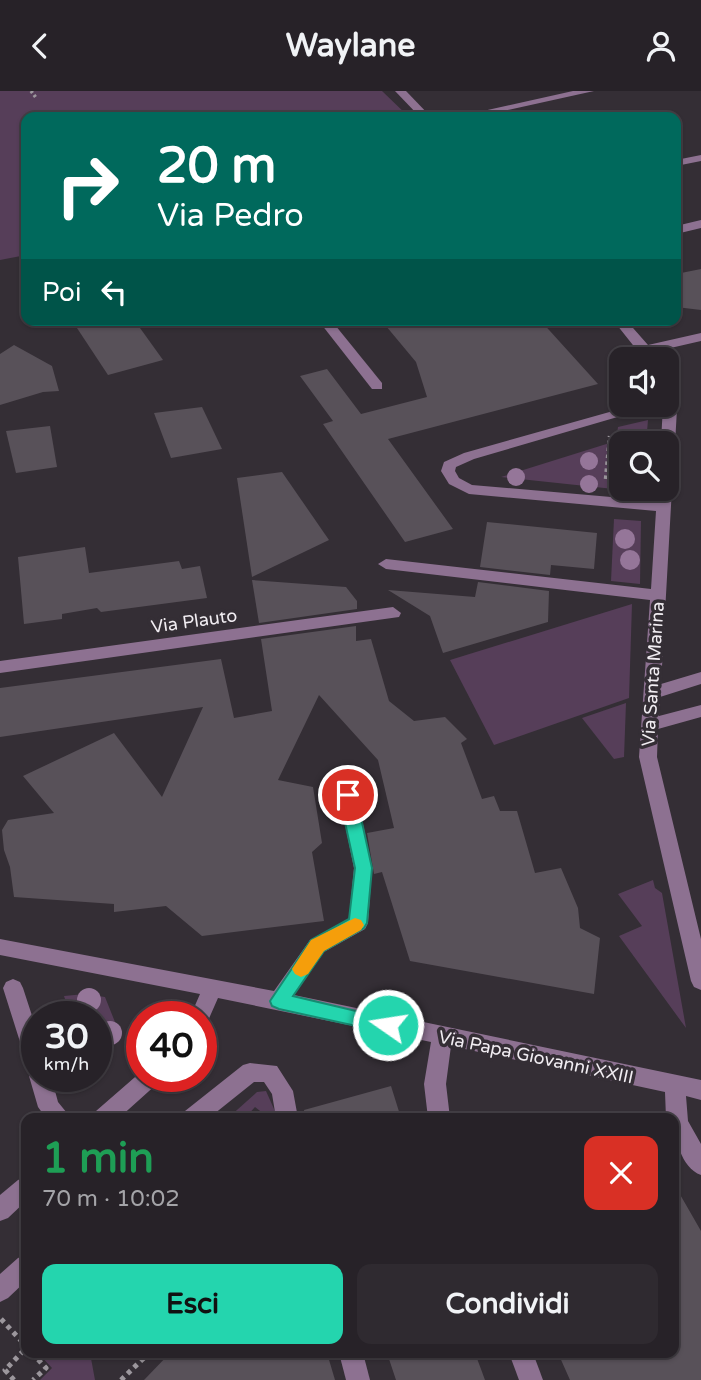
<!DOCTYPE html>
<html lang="it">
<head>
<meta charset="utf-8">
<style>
	body { margin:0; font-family:"Varela Round",sans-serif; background:#2f2a30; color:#f1f3f6; height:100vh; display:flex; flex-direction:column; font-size:26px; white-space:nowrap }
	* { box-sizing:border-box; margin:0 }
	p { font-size:23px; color:#a4a4a8 }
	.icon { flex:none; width:38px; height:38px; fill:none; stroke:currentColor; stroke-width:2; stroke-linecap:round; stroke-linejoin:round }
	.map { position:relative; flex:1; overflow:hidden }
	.panel { position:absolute; left:21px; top:1022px; width:658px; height:245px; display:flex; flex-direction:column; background:#272228; border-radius:14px; box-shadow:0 2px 5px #0004,0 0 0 2px #433f45 }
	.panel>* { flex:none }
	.banner { position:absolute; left:21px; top:21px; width:660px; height:214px; border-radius:14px; box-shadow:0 2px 5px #0004,0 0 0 2px #433f45; background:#00695c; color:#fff; overflow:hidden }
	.controls { position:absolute; left:609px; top:256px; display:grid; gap:14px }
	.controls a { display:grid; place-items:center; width:70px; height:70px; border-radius:14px; background:#272228; box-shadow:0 2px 5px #0004,0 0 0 2px #433f45; font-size:35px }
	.speed { position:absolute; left:21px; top:910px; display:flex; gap:14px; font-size:35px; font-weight:700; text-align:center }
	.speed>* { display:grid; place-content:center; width:91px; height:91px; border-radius:50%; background:#272228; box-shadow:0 2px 5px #0004,0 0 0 2px #433f45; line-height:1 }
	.speed small { font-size:18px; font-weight:400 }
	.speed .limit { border:10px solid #d22; background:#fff; color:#111 }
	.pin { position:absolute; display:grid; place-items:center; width:60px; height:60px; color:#fff; margin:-30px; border:4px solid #fff; border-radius:50%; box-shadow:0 2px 7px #0007 }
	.me { position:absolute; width:77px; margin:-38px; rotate:283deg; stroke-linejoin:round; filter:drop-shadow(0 0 5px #0008) }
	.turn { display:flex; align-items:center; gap:24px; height:147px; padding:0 21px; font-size:32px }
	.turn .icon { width:91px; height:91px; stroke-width:2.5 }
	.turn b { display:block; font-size:49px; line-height:60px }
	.then { display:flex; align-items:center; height:66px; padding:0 21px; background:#0003; gap:14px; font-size:26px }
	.round { display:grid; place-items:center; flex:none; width:74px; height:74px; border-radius:14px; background:#2f2a30 }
	.headline { display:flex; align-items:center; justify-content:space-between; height:119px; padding:0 21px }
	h1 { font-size:42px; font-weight:700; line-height:52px; color:#1e9e55 }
	.button { display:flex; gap:14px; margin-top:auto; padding:14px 21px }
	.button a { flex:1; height:80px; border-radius:14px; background:#24d5ae; color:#111; font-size:28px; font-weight:700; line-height:80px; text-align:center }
	.button a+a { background:#2f2a30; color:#f1f3f6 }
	header { display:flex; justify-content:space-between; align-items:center; height:91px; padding:0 21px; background:#272228; font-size:32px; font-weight:700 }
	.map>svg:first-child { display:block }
	.green { fill:#563e59 }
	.building { fill:#585159 }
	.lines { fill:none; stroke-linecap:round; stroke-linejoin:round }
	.path-far2 { stroke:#9c979d; stroke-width:3.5; stroke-dasharray:2.5 2.5; stroke-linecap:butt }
	.path-far1 { stroke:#9c979d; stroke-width:4.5; stroke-dasharray:3.5 3.5; stroke-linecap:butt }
	.path { stroke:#9c979d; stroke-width:5; stroke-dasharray:4.5 4.5; stroke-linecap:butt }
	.minor { fill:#8d7191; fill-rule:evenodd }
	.tree { fill:#957699 }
	.route { fill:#24d5ae; stroke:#178a71; stroke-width:2 }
	.slow { fill:#f59e0b }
	.labels { text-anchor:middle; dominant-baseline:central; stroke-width:7; stroke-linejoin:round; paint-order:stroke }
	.street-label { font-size:18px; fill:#f1edf2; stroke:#342e35 }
</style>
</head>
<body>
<header><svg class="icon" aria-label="back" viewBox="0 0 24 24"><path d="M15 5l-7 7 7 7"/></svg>Waylane<svg class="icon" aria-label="person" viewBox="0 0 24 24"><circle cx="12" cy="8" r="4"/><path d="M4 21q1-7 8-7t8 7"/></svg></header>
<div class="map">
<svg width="701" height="1289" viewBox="0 0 701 1289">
	<rect width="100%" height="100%" fill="#342e35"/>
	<g class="green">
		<polygon points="0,0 382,0 409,26 26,26 26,164 0,169"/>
		<polygon points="648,329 646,352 621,352 621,397 643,397 642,401 501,386 616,350 618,336"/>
		<polygon points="614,428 641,430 640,493 611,490"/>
		<polygon points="632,513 629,607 494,654 450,569"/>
		<polygon points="626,612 624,666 614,668 582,627"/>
		<polygon points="653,789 655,797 662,802 686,937 619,845 642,835 618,803"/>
		<polygon points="85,903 105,906 119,941 108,963 96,973 96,926 71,926 64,905"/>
		<polygon points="266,1000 278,1027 269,1027 255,1016 245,1027 228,1027 257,1001"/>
		<polygon points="38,1262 90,1262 95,1289 40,1289 52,1277"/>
	</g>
	<g class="building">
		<polygon points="701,178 701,219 676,216 676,183"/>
		<polygon points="98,229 135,230 163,269 108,284 75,234"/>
		<polygon points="381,229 540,229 598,293 388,348 453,438 405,451 323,333 333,330 300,285 327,278 361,323 427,306 416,271"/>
		<polygon points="14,254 52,275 59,300 43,301 0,314 0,263"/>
		<polygon points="202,316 222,358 171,367 154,322"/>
		<polygon points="50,335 57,376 16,382 6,340"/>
		<polygon points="282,381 329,449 252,486 237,387"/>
		<polygon points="487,431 597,442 594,478 551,474 550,484 480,476"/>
		<polygon points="85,456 89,482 179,470 182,478 200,475 207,507 101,521 97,517 62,523 62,528 24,533 18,466"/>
		<polygon points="252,489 346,496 357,510 357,518 259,532"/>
		<polygon points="478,491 549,500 548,531 443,562 430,525 388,499 475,506"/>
		<polygon points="356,535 356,550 371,548 389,610 414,630 445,626 467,648 461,652 482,708 494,705 500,720 517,720 535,782 561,777 578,817 580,837 600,847 594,903 410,870 382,781 374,783 367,742 394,737 378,669 319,604 278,689 313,696 322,752 312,761 324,830 202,845 166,815 114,821 114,813 14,806 10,776 4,759 2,739 8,729 54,722 23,685 114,642 162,706 203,616 0,646 0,597 221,568 234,627 272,620 261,548"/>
		<polygon points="391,995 401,1027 305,1027 304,1019"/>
		<polygon points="674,1093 701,1140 701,1289 570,1289 558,1262 674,1262"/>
		<polygon points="170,1262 327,1262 335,1289 144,1289"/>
		<polygon points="387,1262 475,1262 485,1289 396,1289"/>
	</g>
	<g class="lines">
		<polyline class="path-far2" points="31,0 37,8"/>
		<polyline class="path-far1" points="606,388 610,345"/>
		<g class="path">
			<polyline points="1,1228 26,1255"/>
			<polyline points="32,1262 46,1277 33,1289"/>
			<polyline points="14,1289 5,1279 26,1257"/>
			<polyline points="121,1289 149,1262"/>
		</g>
		<g class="minor">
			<polygon points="395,0 406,0 431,26 420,26"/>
			<polygon points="573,0 594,0 476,26 456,26"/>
			<polygon points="701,64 701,70 676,75 676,69"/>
			<polygon points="701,129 701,137 676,143 676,135"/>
			<polygon points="318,229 331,229 382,292 382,298 372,298"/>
			<polygon points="613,229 626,229 648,254 701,242 701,250 653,261 657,268 644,268"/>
			<polygon points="667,281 674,285 678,300 674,371 667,376 667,352 661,352 663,313 667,313"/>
			<polygon points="638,313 662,313 474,368 456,376 455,380 459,387 472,394 657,410 658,397 667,397 667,393 672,397 661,593 701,581 701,593 660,606 659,625 701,614 701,626 658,638 657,666 701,848 701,899 694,896 691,890 639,666 650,509 386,478 378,473 386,468 651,498 656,420 469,403 449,393 441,380 444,371 464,362"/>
			<polygon points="393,516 401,522 399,526 0,582 0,570"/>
			<path d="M348,697l6,2 3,5 15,73 -4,55 -3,6 -41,23 -30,43 407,85v20l-15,-4 2,25 13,23v31c-20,-7 -27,-38 -27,-57h-8l-1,-26 -214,-46 -5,38 4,34h-22l-4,-34 7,-42 -213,-44 -11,25 -6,2v-8h-11l10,-23 -200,-39v-16l274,52 36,-51 39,-21 5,-51 -15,-73 3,-5z"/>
			<polygon points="13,888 20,891 23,897 37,940 37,985 51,985 58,1011 71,1027 46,1027 38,1016 29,985 32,980 27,973 3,897 6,891"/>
			<polygon points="250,972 277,975 293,1000 298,1027 276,1027 272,1003 264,991 254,991 209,1027 182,1027 185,1020 243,974"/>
			<polygon points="142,980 142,985 161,985 158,992 119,1027 93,1027 96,1020"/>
			<polygon points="26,1086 26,1110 8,1127 0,1130 0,1104 18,1089"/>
			<polygon points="26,1164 26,1190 8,1207 0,1211 0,1183 18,1167"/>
			<polygon points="339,1262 363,1262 370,1289 346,1289"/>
			<polygon points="509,1262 533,1262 543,1289 519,1289"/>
		</g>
	</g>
	<g class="tree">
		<circle cx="589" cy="370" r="9"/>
		<circle cx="516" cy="386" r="9"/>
		<circle cx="589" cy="393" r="9"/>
		<circle cx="625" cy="448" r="10"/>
		<circle cx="630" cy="469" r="10"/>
		<circle cx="89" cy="909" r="12"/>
		<circle cx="110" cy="942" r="12"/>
	</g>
	<polygon class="route" points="348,698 356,704 372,777 367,832 364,837 324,860 293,905 394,929 397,934 394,940 388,942 279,918 272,915 270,910 311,849 349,828 355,777 339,704"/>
	<polygon class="slow" points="355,827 361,829 364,834 361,839 324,860 308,883 301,886 295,883 292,878 311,849"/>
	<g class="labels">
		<g class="street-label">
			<text transform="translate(194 530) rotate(-8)">Via Plauto</text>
			<text transform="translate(653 583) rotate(-86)">Via Santa Marina</text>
			<text transform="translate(536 966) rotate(12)">Via Papa Giovanni XXIII</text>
		</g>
	</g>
</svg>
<div class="controls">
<a><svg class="icon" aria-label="sound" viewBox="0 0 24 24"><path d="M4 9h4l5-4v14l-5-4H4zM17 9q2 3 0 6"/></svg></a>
<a><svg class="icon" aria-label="search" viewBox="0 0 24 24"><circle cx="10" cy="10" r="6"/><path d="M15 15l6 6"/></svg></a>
</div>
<div class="speed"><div>30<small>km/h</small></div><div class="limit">40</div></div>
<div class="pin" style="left:348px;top:704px;background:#d93025"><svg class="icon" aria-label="arrive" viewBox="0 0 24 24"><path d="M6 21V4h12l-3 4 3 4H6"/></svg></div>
<svg class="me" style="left:388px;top:934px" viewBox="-20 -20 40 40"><circle r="17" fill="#24d5ae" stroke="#fff" stroke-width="3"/><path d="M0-11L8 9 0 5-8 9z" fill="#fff"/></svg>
<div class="banner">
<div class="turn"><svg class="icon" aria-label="right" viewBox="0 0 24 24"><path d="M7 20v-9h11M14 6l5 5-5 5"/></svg><div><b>20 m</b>Via Pedro</div></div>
<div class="then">Poi<svg class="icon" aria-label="left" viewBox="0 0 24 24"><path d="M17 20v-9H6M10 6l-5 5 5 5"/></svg></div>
</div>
<section class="panel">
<div class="headline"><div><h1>1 min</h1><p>70 m · 10:02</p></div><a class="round" style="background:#d93025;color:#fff"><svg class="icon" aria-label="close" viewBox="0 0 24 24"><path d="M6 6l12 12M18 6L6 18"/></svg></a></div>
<div class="button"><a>Esci</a><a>Condividi</a></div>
</section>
</div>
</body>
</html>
